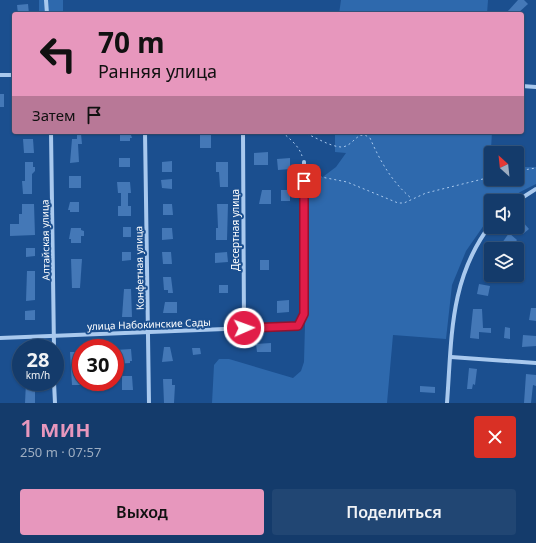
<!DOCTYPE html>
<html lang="ru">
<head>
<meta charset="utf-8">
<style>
	body { margin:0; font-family:"Noto Sans",sans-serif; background:#214673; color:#f1f3f6; height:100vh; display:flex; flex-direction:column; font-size:15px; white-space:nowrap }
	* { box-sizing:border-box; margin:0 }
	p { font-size:13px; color:#9dadc1 }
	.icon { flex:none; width:22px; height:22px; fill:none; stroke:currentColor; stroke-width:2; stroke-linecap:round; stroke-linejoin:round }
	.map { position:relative; height:403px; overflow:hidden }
	.sheet { display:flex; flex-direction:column; background:#143b6b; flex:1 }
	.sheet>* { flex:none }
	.guide { position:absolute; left:12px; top:12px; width:512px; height:122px; border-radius:4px; box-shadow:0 1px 3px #0004,0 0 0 1px #33557e; background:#e797bd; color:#111; overflow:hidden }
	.needle { width:26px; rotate:333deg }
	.buttons { position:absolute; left:484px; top:146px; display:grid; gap:8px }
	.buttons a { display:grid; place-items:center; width:40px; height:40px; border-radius:4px; background:#143b6b; box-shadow:0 1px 3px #0004,0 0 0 1px #33557e; font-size:20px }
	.speed { position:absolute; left:12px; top:339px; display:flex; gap:8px; font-size:20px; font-weight:700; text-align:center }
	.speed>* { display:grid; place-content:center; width:52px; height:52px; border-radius:50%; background:#143b6b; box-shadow:0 1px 3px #0004,0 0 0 1px #33557e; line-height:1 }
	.speed small { font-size:10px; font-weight:400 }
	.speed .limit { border:6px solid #d22; background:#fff; color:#111 }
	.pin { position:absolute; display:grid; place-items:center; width:34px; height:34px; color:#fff; margin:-17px; border-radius:8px; box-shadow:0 2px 6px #0006 }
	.me { position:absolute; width:44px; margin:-22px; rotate:88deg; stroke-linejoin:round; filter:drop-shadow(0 0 3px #0008) }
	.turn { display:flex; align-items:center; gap:14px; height:84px; padding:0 20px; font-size:18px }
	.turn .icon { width:52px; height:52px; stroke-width:2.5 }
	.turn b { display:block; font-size:28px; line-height:34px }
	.then { display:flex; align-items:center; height:38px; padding:0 20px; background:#0003; gap:8px; font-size:15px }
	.round { display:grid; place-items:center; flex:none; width:42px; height:42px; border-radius:4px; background:#214673 }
	.head { display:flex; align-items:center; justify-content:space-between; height:68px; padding:0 20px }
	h1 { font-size:24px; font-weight:600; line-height:30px; color:#e797bd }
	.cta { display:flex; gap:8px; margin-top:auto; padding:8px 20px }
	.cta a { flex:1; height:46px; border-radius:4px; background:#e797bd; color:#111; font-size:16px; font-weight:600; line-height:46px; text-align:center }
	.cta a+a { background:#214673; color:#f1f3f6 }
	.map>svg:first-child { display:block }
	.green { fill:#2e69ad }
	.building { fill:#4478b7 }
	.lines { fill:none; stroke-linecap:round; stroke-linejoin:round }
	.path { stroke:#a9c9ee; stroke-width:1; stroke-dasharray:2 3; stroke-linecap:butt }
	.street { stroke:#a9c9ee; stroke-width:4 }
	.route-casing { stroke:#92132f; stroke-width:10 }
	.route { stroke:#e11d48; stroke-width:7 }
	.labels { text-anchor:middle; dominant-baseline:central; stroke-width:4; stroke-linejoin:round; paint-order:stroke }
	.street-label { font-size:10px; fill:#fff; stroke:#1b4f8f }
</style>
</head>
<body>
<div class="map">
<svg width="536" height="403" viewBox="0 0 536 403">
	<rect width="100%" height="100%" fill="#1b4f8f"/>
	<g class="green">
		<rect x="39" y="0" width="24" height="14"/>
		<polygon points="341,0 488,0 487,14 339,14"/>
		<polygon points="335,132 492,132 490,166 491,179 517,179 517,167 536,167 536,184 520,192 509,201 491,201 491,215 466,251 452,285 446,339 393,335 387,403 212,403 214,365 219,359 229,359 293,378 301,371 304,362 308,213 299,181 301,174 316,182 336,167 346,153 335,152"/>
	</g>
	<g class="building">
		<polygon points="518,0 524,0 528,4 517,14 509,14 507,12"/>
		<polygon points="28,4 29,14 18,14 17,5"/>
		<rect x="0" y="94" width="4" height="13"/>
		<polygon points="120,132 130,132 132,138 130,138 130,141 120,141"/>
		<polygon points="77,134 81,134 82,144 78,144 79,162 70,163 72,139 77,139"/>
		<rect x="200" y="135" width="11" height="13"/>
		<polygon points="23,139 33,139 34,153 24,153"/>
		<polygon points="268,152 268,165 254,165 254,153"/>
		<rect x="119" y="158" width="11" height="9"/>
		<polygon points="290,158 290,169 278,170 277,159"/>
		<polygon points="172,161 172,172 162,172 162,162"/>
		<polygon points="25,162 33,162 33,167 35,167 35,171 32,174 32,194 23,194 22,181 25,181"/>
		<polygon points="216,162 228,162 228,187 220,187 219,172 216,172"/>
		<rect x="69" y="176" width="12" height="12"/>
		<polygon points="172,179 172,189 162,188 161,180"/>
		<polygon points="117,182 130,182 131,193 128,193 128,206 131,206 131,216 118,216 118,206 121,206 121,193 118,193"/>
		<polygon points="262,190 271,190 271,204 259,204"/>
		<rect x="281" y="190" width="9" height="11"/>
		<polygon points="70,202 79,202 79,212 70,212 70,210 68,210"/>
		<polygon points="22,204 34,204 35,235 10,236 10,224 19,224 19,214 22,214"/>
		<polygon points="163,204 172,204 173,215 163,215"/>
		<polygon points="217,204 228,204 227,240 216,240 216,228 218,228"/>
		<polygon points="522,221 529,229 523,234 517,227"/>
		<rect x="123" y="227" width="8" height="10"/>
		<polygon points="71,228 81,228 81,230 84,231 84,236 81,236 81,243 71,243 71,239 69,239"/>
		<polygon points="162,228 172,228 173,239 162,240"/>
		<polygon points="509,233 517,240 510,249 502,243"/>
		<polygon points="26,248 35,248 35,256 26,257"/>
		<polygon points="122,252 131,252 131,260 122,261"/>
		<polygon points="162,252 171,252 172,264 163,264"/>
		<polygon points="227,252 228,262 215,263 215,253"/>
		<polygon points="71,259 82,259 80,288 72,288"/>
		<rect x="260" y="260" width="9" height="10"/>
		<polygon points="27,271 35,271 35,300 26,301"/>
		<polygon points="163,277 171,277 173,293 168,293 168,290 164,290"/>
		<polygon points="479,284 490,286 488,296 477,294"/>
		<rect x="219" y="285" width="9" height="8"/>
		<polygon points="124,289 131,289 132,317 122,317"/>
		<polygon points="289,300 289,312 277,313 277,301"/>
		<polygon points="165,302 177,302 177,313 163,313"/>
		<polygon points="531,308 536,308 536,321 529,320"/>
		<polygon points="473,309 482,309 483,328 491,328 491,333 479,332 479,339 470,338"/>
		<polygon points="35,310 35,320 25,320 25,311"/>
		<polygon points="505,327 510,328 510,339 504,338"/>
		<polygon points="523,335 536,336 536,346 522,347"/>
		<polygon points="271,343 271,352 257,352 256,344"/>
		<polygon points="164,347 170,347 173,361 162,362"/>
		<polygon points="192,348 200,348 201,354 193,355"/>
		<polygon points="131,349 132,361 130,361 130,363 115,364 115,350"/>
		<polygon points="70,352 80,352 81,385 72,385"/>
		<polygon points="469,368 477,369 475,385 473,384 472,389 467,389"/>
		<polygon points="526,374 536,375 536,386 533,385 531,403 524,403"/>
		<polygon points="122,376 132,376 133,390 122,390"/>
		<polygon points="163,379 172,379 172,385 175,385 174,403 164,403"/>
		<polygon points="26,382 35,382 35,403 25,403"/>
		<polygon points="420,386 435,387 435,393 420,392"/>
	</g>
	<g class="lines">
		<g class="path">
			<path d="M282,132c8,7 17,14 20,24"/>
			<path d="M302,132c12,4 26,14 39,15 13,0 16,-19 29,-9 10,23 22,44 41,60"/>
			<polyline points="309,167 316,176 347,182 398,203 404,203 426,193 491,177"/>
			<polyline points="517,171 536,168"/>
		</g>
		<g class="street">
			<polyline points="46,0 47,14"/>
			<polyline points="0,75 14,75"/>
			<polyline points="522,86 536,87"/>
			<polyline points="51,132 54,348"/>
			<polyline points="145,132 149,403"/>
			<polyline points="243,132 244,328"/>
			<polyline points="517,201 536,189"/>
			<polyline points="0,338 298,326 304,314 304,162"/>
			<polyline points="451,357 536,363"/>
			<polyline points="54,382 55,403"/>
			<path d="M447,403c5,-66 2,-124 44,-179"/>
		</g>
	</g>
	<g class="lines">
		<defs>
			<polyline id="route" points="244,328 298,326 304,314 304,181"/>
		</defs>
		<use href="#route" class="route-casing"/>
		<use href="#route" class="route"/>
	</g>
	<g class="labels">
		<g class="street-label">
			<text transform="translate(235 230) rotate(-90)">Десертная улица</text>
			<text transform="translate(45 240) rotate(-91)">Алтайская улица</text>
			<text transform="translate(139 268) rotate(-91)">Конфетная улица</text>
			<text transform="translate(149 324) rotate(-2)">улица Набокинские Сады</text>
		</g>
	</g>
</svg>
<div class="buttons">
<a><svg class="needle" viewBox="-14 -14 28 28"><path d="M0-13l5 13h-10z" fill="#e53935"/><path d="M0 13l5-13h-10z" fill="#9dadc1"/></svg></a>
<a><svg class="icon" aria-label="sound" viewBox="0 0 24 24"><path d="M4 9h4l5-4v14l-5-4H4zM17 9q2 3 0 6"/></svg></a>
<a><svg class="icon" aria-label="layers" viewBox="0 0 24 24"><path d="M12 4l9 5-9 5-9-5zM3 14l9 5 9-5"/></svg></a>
</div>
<div class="speed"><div>28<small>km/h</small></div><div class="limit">30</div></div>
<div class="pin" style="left:304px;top:181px;background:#d93025"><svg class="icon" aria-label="arrive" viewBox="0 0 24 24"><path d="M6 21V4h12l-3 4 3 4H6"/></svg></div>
<svg class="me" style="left:244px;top:328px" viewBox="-20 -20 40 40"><circle r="17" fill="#e11d48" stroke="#fff" stroke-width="3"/><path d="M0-11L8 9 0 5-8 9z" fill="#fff"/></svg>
<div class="guide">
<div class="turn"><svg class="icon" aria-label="left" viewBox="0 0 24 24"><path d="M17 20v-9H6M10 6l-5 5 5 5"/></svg><div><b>70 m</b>Ранняя улица</div></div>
<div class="then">Затем<svg class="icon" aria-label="arrive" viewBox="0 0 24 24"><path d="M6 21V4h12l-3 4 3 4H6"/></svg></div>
</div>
</div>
<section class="sheet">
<div class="head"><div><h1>1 мин</h1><p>250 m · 07:57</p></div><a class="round" style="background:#d93025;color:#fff"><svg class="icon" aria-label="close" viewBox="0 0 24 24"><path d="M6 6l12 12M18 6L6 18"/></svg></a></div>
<div class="cta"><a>Выход</a><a>Поделиться</a></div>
</section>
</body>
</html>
